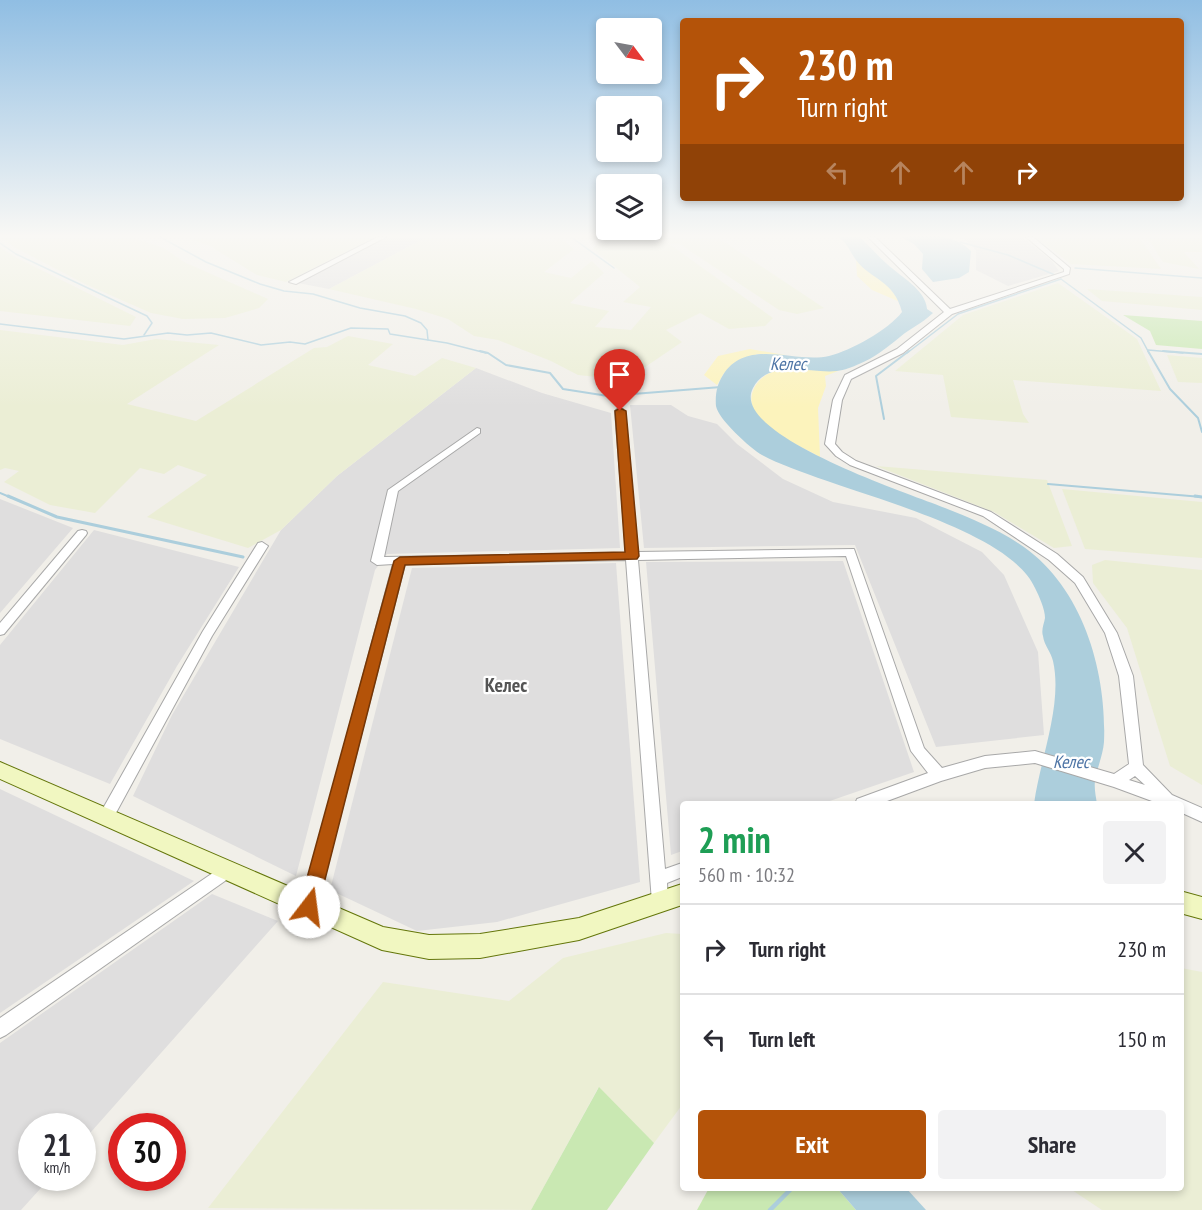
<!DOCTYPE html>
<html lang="en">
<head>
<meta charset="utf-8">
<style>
	body { margin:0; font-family:"PT Sans Narrow",sans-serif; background:#f2f2f3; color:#2b2b33; height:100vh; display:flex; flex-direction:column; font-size:22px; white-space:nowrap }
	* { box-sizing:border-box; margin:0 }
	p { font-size:20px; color:#7c7c81 }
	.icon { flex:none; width:33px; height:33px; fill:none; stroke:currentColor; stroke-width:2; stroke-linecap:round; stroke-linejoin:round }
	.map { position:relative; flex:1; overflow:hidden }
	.sheet { position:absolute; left:680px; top:801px; width:504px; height:390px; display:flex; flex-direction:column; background:#fff; border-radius:6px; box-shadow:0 3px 9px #0003 }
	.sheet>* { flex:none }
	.banner { position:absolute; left:680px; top:18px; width:504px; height:183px; border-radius:6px; box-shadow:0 3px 9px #0003; background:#b45309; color:#fff; overflow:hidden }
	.needle { width:39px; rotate:122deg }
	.tools { position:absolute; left:596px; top:18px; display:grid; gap:12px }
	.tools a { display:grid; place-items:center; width:66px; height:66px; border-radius:6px; background:#fff; box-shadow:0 3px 9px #0003; font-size:30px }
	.speed { position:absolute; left:18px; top:1113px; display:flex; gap:12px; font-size:30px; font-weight:700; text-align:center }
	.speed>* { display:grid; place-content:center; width:78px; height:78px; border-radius:50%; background:#fff; box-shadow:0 3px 9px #0003; line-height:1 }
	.speed small { font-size:15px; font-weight:400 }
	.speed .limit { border:9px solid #d22; background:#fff; color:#111 }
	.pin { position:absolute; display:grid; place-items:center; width:51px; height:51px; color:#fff; margin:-62px -26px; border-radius:50% 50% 50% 0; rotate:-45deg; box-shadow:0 0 6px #0007 }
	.pin .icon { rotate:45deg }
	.me { position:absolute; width:66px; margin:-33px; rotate:15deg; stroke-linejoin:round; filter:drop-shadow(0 0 4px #0008) }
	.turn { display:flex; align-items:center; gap:21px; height:126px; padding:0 18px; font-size:27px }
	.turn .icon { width:78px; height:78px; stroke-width:2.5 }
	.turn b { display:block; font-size:42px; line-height:51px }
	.lanes { display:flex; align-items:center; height:57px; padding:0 18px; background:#0003; justify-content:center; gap:30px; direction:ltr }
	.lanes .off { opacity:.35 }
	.round { display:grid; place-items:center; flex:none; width:63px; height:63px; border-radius:6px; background:#f2f2f3 }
	.head { display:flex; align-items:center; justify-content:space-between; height:102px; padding:0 18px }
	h1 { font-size:36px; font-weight:800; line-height:45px; color:#1e9e55 }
	.cta { display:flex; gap:12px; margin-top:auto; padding:12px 18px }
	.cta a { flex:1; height:69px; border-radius:6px; background:#b45309; color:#fff; font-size:24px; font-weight:800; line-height:69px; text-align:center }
	.cta a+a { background:#f2f2f3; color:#2b2b33 }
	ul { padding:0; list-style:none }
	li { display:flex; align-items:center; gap:18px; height:90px; padding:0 18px; border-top:2px solid #e1e1e2 }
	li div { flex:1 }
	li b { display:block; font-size:22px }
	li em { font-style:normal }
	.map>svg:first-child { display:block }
	.residential { fill:#dfdede }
	.farmland { fill:#ebeed5 }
	.grass { fill:#c9e8b2 }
	.sand { fill:#fcf3bc }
	.water { fill:#accedc }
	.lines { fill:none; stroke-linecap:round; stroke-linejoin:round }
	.stream-far3 { stroke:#accedc; stroke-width:1.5 }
	.stream-far2 { stroke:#accedc; stroke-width:2 }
	.stream-far1 { stroke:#accedc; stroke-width:3 }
	.stream { stroke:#accedc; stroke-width:4.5 }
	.street-casing { stroke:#a8a8a8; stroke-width:2 }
	.secondary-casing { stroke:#64760a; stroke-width:2 }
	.street { fill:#fff; fill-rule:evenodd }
	.secondary { fill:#f1f7c1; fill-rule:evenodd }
	.route { fill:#b45309; stroke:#753606; stroke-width:1.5 }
	.labels { text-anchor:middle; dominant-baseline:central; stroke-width:4.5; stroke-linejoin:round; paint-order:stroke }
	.water-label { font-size:18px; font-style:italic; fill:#4e75a6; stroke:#fff }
	.quarter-label { font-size:20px; font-weight:bold; fill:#545454; stroke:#fff }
</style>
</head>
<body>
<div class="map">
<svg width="1202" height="1210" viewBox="0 0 1202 1210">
	<rect width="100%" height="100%" fill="#f1efe9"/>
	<g class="residential">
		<polygon points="388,237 427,237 329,289 298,283"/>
		<polygon points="957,237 1022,237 1052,261 1059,271 1008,286 976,270 976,250 967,241"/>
		<polygon points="476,368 542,393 611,413 620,548 387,554 375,570 296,876 133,796 172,715 281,530 337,476"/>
		<polygon points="630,405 671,405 688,416 717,424 737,444 783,479 833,502 916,518 982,552 1004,575 1038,652 1044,735 936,747 855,545 644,548"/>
		<polygon points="0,499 73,528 0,613"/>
		<polygon points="94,530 239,567 177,666 110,784 0,739 0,645"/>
		<polygon points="843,561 914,772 821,804 682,804 682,851 671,855 646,562"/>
		<polygon points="616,563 640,882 497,922 417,931 330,890 412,568"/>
		<polygon points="0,789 194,881 0,1013"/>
		<polygon points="212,894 278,921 83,1141 82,1126 32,1126 32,1178 50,1178 21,1210 0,1210 0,1043"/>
	</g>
	<g class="farmland">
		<polygon points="0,237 131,237 164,248 184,262 268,299 259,308 225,318 183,319 151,313 85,284 14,247"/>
		<polygon points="186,237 375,237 286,282 257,275 210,246"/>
		<polygon points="427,237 529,237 551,241 559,237 574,249 544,272 571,278 592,261 604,273 570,303 609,311 595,327 631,330 651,307 623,302 640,287 593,249 600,239 579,237 717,237 824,308 797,314 779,310 678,243 669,244 773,318 765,326 729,329 700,313 666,330 682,342 626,380 578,375 551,361 498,340 474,336 448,319 416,309 329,289"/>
		<polygon points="1036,237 1139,237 1161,269 1071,264"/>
		<polygon points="1147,237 1202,237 1202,252 1184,252 1199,269 1163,262"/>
		<polygon points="0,247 15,257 136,317 130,326 0,311"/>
		<polygon points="1058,283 1137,339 1161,391 1013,380 1023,414 1029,423 951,417 943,375 895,371 963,315"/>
		<polygon points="1087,289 1202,297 1202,310 1102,301"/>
		<polygon points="0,330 123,345 156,339 219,345 127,404 196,421 314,348 327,347 348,336 393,344 368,365 415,376 442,358 476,368 337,476 281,530 248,548 147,517 207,475 178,465 164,474 140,468 95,513 50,505 4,482 19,471 5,468 0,470"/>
		<polygon points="1167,355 1202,358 1202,383 1178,382"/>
		<polygon points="876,466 1047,480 1072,546 1054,548 994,512"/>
		<polygon points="1062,489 1202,502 1202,558 1085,549"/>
		<polygon points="1105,560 1202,570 1202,785 1170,766 1127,628 1093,583 1092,565"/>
		<polygon points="666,933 682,934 682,1105 654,1143 598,1088 531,1210 208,1208 383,982 509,1001 563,958"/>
		<polygon points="1181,968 1202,972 1202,1210 1102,1210 1069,1188 1180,1188"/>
	</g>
	<g class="grass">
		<polygon points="1123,315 1202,321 1202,349 1156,345 1150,331"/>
		<polygon points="599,1087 654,1143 607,1210 531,1210"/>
		<polygon points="709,1188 837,1188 856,1210 697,1210"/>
	</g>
	<g class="sand">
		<polygon points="856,260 886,283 900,302 872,290 857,276"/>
		<polygon points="750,349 785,355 757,354 724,373 717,385 704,375 718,356"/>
		<path d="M800,369l38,2 -13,5 1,10 -8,22 2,49c-20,-11 -47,-22 -62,-40 -14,-17 -4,-38 14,-45 8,-4 20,-2 28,-3z"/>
	</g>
	<g class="water">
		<path d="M839,237h21c9,9 18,19 27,27 14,13 38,25 40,45l6,4c-13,12 -21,14 -33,24 -12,10 -26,21 -41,27 -6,3 -15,6 -22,7 -26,3 -68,-13 -84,17 -25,47 161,107 192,120 25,10 50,20 73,35 64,41 89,127 86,199 -1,13 -7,26 -9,39 -1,8 1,16 2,23h-63c6,-45 29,-99 19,-143 -2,-9 -9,-16 -10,-25 -2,-6 1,-12 2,-18 0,-9 -6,-22 -10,-30 -29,-65 -210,-99 -273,-133 -12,-7 -44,-36 -46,-49 -1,-11 1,-22 7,-31 24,-38 72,-11 106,-19 23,-6 59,-26 73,-44 -8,-32 -31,-32 -46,-52 -6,-8 -8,-16 -17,-23z"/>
		<path d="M901,237c26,0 50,-6 70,14l-2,21 -10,6 -26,4 -11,-13 1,-15 -9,-10z"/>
		<polygon points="837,1188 906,1188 926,1210 856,1210"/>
	</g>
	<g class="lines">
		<g class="stream-far3">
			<polyline points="160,237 206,262 260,284 284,291 313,294 360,308 405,316 421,323 427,330 428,340"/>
			<polyline points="571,237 614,268"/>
			<polyline points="960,242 1008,255 1055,275"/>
			<polyline points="0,243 16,254 147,316 152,323 144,335"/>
			<polyline points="1075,268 1202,278"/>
			<polyline points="1061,279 1141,338 1149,353"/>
			<polyline points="0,324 124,339 168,333 187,335 211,333 261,345 290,342 305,344 351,328 388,329 390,334 447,343 486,353"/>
			<polyline points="1148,350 1183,353"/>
			<polyline points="907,353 958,314 1061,279"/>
		</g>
		<g class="stream-far2">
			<polyline points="480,351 488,353 506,365 550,373 563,389 608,396 721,387"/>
			<polyline points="1148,351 1170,389 1198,418 1202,432"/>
			<polyline points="1163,351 1202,354"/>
			<polyline points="884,419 876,376 909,351"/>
			<polyline points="1048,484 1202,497"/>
			<polyline points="0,493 12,498"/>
		</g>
		<g class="stream-far1">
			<polyline points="8,496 57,517 243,557"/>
			<polyline points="1195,496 1202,497"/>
		</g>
		<polyline class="stream" points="770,1210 792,1188"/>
		<defs>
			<g id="street">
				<polygon points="378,237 386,237 296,284 289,282"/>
				<path d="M868,237h7l75,72 114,-37v-3l-38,-32h7l37,31 -1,6 -117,40 -49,39 -52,26 -9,21 -7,44 7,8 14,9 135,51 66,42 26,23 34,56 16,43 10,89 29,30 30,13v14l-22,-10v-8h-20l-46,-17 -79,-24 -50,5 -44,13 -62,23h-24l2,-5 71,-26 -17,-22 -65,-195 -208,4 27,309 17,-6v14l-15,6 1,19 -2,6 -6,2 -6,-2 -2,-6 -26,-342 -221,4 -88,343 -2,6 -6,2 -6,-2 -2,-6 92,-343 -16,1 -6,-4 17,-71 89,-62 3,1v4l-82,58 -14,66 242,-4 -11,-142 2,-2h6l14,143 217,-3 70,199 18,20 43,-12 50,-5 79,23 15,-10 -10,-88 -14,-43 -30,-50 -26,-23 -66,-44 -133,-51 -14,-9 -11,-12 8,-44 12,-25 52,-26 47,-37zM1135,776l10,9 -16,-5z"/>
				<polygon points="82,530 86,531 87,533 86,535 4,634 0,635 0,623 78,531"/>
				<polygon points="262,542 268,546 212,636 111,822 106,824 101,822 98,817 101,812 203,631 258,543"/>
				<polygon points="226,864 232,866 234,871 232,876 6,1035 0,1038 0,1018"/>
			</g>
			<g id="secondary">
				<polygon points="0,762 383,927 429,935 480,934 579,918 682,884 682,905 579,940 480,958 429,959 382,950 0,779"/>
				<polygon points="1180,891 1202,897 1202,919 1180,913"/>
			</g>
		</defs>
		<use href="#street" class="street-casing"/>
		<use href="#secondary" class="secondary-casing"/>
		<use href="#street" class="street"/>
		<use href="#secondary" class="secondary"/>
	</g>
	<linearGradient id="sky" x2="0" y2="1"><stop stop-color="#90bee3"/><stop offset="0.58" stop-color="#f9f8f5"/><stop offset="1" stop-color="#f9f8f5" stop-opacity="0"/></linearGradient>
	<rect width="1202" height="407" fill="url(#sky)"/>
	<polygon class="route" points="620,408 626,411 639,556 637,559 405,565 318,907 315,913 309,916 302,913 299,907 394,561 400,557 625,552 615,411"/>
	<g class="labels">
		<g class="water-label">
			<text x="788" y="363">Келес</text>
			<text x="1071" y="761">Келес</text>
		</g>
		<g class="quarter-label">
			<text x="506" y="685">Келес</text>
		</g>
	</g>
</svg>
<div class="tools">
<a><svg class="needle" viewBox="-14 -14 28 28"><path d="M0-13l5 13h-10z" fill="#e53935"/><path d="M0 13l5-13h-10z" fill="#7c7c81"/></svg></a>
<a><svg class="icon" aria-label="sound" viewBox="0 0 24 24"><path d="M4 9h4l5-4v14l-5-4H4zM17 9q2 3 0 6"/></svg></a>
<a><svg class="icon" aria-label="layers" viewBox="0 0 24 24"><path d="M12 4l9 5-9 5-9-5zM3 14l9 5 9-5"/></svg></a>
</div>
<div class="speed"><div>21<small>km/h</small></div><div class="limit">30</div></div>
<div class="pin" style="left:620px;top:411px;background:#d93025"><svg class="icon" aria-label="arrive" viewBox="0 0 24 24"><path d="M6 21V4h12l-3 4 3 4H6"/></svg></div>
<svg class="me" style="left:309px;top:907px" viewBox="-20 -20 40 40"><circle r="19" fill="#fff"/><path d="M0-13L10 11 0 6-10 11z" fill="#b45309"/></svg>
<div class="banner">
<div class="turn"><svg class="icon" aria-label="right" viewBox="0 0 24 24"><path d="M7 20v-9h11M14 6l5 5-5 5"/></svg><div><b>230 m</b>Turn right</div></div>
<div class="lanes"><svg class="icon off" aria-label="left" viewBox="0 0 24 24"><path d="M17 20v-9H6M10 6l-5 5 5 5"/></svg><svg class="icon off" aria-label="ahead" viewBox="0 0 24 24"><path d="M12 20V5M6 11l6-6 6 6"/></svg><svg class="icon off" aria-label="ahead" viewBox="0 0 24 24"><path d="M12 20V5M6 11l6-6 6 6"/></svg><svg class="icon" aria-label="right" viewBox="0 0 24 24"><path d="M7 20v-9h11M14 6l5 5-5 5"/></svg></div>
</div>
<section class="sheet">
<div class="head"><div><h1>2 min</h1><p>560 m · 10:32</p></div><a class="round"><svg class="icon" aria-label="close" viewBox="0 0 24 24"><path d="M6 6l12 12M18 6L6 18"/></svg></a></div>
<ul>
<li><svg class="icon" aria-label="right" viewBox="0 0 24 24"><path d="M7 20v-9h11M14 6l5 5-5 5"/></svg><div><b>Turn right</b></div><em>230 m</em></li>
<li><svg class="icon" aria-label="left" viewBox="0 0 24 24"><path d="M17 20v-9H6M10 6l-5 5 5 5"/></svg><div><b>Turn left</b></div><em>150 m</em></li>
</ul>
<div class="cta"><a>Exit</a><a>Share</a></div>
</section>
</div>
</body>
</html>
